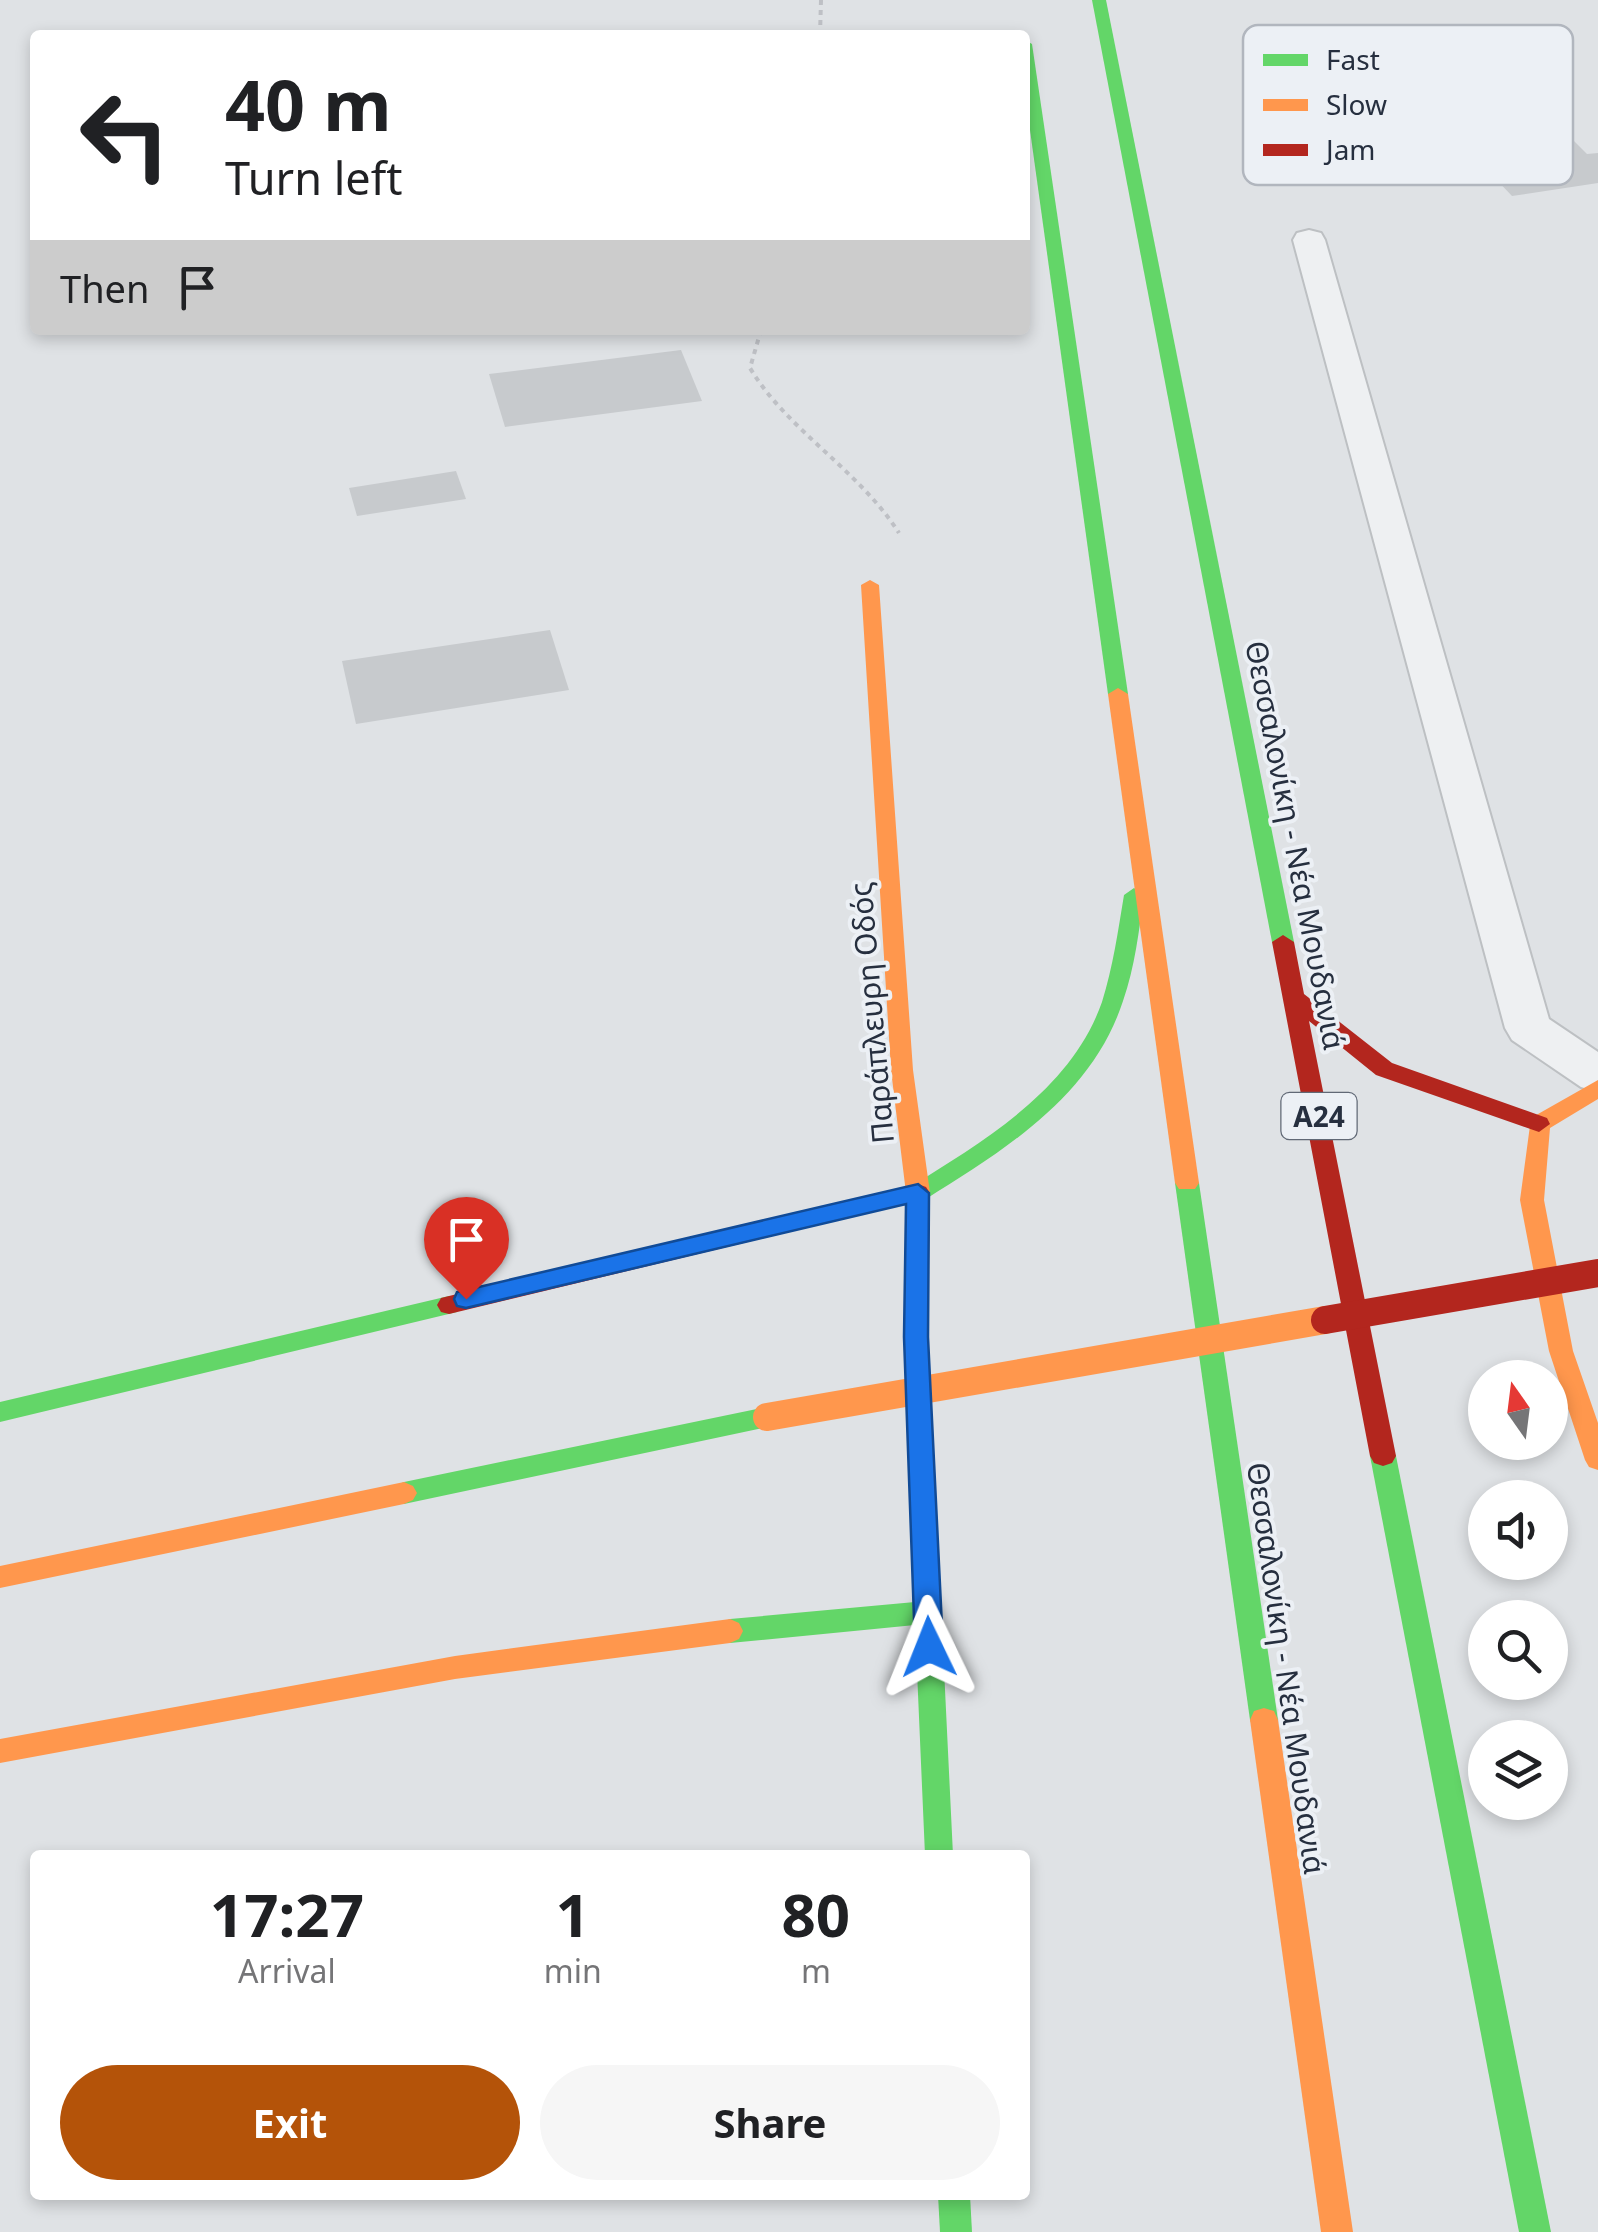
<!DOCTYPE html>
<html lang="en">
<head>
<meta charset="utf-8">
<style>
	body { margin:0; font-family:"Noto Sans",sans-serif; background:#f6f6f6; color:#202124; height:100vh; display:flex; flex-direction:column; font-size:38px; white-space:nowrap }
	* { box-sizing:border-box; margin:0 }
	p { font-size:32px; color:#757577 }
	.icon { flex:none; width:55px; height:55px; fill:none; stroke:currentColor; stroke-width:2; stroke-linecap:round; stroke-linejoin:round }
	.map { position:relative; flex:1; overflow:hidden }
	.side { position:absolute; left:30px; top:1850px; width:1000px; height:350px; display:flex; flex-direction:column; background:#fff; border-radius:10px; box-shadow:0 5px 15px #0003 }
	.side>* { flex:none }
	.guide { position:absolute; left:30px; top:30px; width:1000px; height:305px; border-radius:10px; box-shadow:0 5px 15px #0003; background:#fff; color:#202124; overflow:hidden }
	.needle { width:65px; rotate:346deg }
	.controls { position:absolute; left:1468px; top:1360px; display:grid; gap:20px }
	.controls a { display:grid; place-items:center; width:100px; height:100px; border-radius:50%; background:#fff; box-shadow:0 5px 15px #0003; font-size:50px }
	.pin { position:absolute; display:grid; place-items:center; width:85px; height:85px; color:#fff; margin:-102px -42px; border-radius:50% 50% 50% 0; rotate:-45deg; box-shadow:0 0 10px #0007 }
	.pin .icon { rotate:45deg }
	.me { position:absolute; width:110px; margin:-55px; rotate:358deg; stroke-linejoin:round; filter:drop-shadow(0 0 8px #0008) }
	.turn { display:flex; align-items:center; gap:35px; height:210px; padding:0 30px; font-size:45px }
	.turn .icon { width:130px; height:130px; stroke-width:2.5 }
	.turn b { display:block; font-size:70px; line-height:85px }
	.then { display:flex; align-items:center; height:95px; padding:0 30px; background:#0003; gap:20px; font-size:38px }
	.eta { display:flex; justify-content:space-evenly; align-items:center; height:170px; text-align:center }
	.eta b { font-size:60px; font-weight:700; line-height:70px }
	.primary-button { display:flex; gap:20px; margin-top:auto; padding:20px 30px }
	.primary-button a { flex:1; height:115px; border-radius:60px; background:#b45309; color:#fff; font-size:40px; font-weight:700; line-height:115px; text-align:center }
	.primary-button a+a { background:#f6f6f6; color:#202124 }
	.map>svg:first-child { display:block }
	.building { fill:#c7cacd }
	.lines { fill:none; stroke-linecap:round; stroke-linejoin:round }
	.lane-casing { stroke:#bdc0c3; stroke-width:4 }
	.path { stroke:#bec0c5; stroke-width:4; stroke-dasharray:5 5; stroke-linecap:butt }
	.lane { fill:#eef0f2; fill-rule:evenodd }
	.fast { fill:#63d668; fill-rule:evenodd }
	.slow { fill:#ff974d; fill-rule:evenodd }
	.jam { fill:#b3261e; fill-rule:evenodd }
	.slow-bridge { stroke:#ff974d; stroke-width:28 }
	.jam-bridge { stroke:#b3261e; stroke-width:28 }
	.route { fill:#1a73e8; stroke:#114b97; stroke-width:2.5 }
	.labels { text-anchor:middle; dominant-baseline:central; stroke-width:8; stroke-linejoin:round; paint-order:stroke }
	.shield { fill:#ecf0f5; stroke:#616976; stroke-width:2.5 }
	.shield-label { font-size:28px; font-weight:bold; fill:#262f3f }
	.street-label { font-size:30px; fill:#262f3f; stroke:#ecf0f5 }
	.key { fill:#ecf0f5; stroke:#b1b6be; stroke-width:2.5 }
	.key-label { font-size:28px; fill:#262f3f }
</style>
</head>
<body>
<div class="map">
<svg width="1598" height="2232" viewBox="0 0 1598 2232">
	<rect width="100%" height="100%" fill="#dfe2e5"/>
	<g class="building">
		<polygon points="1551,118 1587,154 1598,153 1598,183 1512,196 1451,132"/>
		<polygon points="681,350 702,401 505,427 489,374"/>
		<polygon points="456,471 466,499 357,516 349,488"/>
		<polygon points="550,630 569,690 356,724 342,661"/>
	</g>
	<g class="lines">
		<defs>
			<polygon id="lane" points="1309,230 1321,233 1325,240 1549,1019 1598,1052 1598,1092 1581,1087 1512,1040 1505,1028 1293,240 1297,233"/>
		</defs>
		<use href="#lane" class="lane-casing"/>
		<g class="path">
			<polyline points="820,35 821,0"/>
			<path d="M761,330l-11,38c38,63 108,101 149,165"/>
		</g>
		<use href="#lane" class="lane"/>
		<g class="fast">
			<polygon points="1092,0 1106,0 1294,942 1283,949 1272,942"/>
			<polygon points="1025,40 1032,44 1128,694 1118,700 1108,694 1025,94"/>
			<path d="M1134,888l10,7c-5,35 -9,72 -21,106 -31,95 -117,148 -197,198h-16l-4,-6 4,-6c75,-47 161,-97 192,-185 11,-35 16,-71 22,-107z"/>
			<polygon points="1187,1174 1195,1177 1199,1183 1278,1720 1274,1729 1264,1732 1254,1729 1250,1720 1175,1183 1179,1177"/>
			<polygon points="917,1252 925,1255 929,1261 928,1337 953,1855 925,1855 915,1625 730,1643 721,1639 717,1631 721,1623 730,1619 915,1602 904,1337 905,1261 909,1255"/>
			<polygon points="449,1296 457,1298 461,1305 457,1312 0,1422 0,1402"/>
			<polygon points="767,1407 776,1410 779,1417 776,1424 767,1427 404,1504 395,1500 391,1493 395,1486 404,1482"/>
			<polygon points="1383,1446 1392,1449 1396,1456 1551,2232 1519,2232 1370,1456 1374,1449"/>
			<polygon points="938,2195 970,2195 972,2232 940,2232"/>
		</g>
		<g class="slow">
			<polygon points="870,580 879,585 913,1070 930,1193 929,1261 925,1267 909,1267 905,1261 906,1193 891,1070 861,585"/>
			<polygon points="1118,688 1128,694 1199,1183 1195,1189 1179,1189 1175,1183 1108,694"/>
			<polygon points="1598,1080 1598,1099 1550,1128 1544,1200 1573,1351 1598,1423 1598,1470 1589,1467 1585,1460 1549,1351 1520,1200 1531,1118"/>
			<polygon points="404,1482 413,1486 417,1493 413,1500 404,1504 0,1588 0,1566"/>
			<polygon points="730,1619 739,1623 743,1631 739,1639 730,1643 455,1679 0,1763 0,1739 455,1656"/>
			<polygon points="1264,1708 1274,1711 1278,1720 1353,2232 1321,2232 1250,1720 1254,1711"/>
		</g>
		<g class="jam">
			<polygon points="1283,935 1294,942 1304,994 1392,1063 1547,1118 1550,1124 1539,1132 1376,1075 1309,1021 1396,1456 1392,1463 1383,1466 1374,1463 1370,1456 1272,942"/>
			<polygon points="918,1184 926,1187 930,1193 926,1199 449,1314 441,1312 437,1305 441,1298 449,1296"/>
		</g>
		<polyline class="slow-bridge" points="767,1417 1325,1320"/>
		<polyline class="jam-bridge" points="1325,1320 1598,1273"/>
	</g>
	<polygon class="route" points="918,1184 929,1193 928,1337 943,1647 939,1655 929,1659 919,1655 915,1647 904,1337 906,1204 466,1308 457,1306 454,1299 457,1292 466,1290"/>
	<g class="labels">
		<rect class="shield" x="1281.5" y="1093" width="75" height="46" rx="8"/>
		<g class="shield-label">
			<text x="1319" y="1116">Α24</text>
		</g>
		<g class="street-label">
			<text transform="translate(1296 845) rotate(79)">Θεσσαλονίκη - Νέα Μουδανιά</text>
			<text transform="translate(871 1013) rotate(-95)">Παράπλευρη Οδός</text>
			<text transform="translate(1287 1668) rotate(82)">Θεσσαλονίκη - Νέα Μουδανιά</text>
		</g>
	</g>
	<rect x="1243" y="25" width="330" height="160" rx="15" class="key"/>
	<rect x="1263" y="54" width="45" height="12" fill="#63d668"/>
	<rect x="1263" y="99" width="45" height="12" fill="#ff974d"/>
	<rect x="1263" y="144" width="45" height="12" fill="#b3261e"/>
	<g class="key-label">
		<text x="1326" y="70">Fast</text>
		<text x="1326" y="115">Slow</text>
		<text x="1326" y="160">Jam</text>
	</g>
</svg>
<div class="controls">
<a><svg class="needle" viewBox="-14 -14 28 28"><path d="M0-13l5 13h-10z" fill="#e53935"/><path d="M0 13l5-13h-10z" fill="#757577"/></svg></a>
<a><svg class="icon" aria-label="sound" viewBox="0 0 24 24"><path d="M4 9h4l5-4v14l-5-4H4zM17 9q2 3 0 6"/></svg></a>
<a><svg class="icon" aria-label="search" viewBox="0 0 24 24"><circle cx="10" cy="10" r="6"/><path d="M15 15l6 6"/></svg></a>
<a><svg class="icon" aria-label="layers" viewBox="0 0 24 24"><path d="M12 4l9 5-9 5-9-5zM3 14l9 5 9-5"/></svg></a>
</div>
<div class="pin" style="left:466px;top:1299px;background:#d93025"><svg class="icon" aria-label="arrive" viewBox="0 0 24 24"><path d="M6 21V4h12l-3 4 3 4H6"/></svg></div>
<svg class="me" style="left:929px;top:1647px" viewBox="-20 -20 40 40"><path d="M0-17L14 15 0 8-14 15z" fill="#1a73e8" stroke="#fff" stroke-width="4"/></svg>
<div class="guide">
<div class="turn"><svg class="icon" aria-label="left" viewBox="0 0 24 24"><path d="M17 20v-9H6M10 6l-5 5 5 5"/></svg><div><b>40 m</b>Turn left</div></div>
<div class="then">Then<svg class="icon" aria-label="arrive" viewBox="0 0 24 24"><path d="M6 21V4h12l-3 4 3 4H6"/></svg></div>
</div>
<section class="side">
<div class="eta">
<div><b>17:27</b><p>Arrival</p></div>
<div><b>1</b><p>min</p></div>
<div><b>80</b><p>m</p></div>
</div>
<div class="primary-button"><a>Exit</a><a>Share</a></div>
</section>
</div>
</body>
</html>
